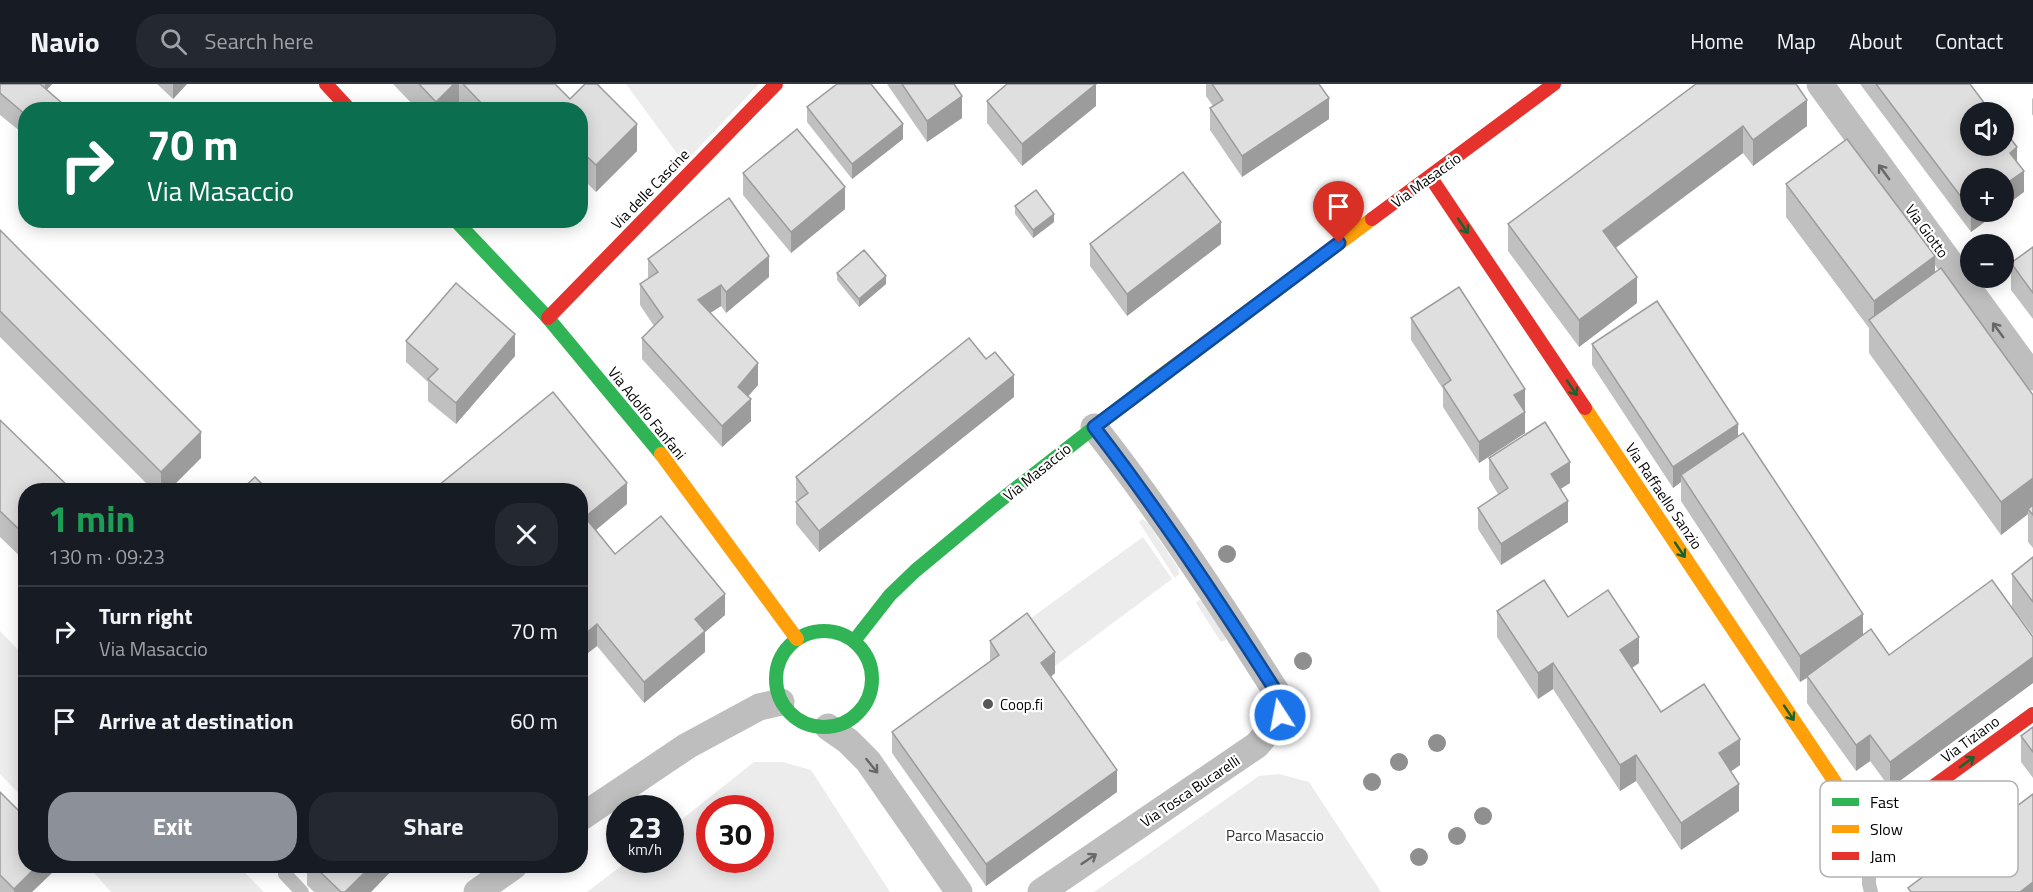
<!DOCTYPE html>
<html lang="en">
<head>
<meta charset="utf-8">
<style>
	body { margin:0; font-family:"Titillium Web",sans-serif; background:#242831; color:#f1f3f6; height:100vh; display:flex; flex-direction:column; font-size:22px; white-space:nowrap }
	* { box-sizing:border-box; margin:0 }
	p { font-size:20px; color:#9ea1a6 }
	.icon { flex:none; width:33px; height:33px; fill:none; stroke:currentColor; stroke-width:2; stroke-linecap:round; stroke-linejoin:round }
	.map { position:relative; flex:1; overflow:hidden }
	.details { position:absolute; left:18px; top:399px; width:570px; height:390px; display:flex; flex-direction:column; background:#171b24; border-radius:24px; box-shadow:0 3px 15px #0003 }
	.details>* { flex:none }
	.guide { position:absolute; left:18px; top:18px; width:570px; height:126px; border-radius:24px; box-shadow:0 3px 15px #0003; background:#0b6e4f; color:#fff; overflow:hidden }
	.tools { position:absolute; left:1960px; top:18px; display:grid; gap:12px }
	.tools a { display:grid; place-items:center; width:54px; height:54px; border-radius:50%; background:#171b24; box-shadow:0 3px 15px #0003; font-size:30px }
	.speed { position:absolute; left:606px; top:711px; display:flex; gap:12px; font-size:30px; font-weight:700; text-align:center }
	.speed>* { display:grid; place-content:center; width:78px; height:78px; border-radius:50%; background:#171b24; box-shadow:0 3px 15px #0003; line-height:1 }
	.speed small { font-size:15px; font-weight:400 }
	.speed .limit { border:9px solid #d22; background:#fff; color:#111 }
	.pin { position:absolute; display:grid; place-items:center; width:51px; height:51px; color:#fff; margin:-62px -26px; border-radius:50% 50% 50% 0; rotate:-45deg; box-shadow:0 0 6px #0007 }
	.pin .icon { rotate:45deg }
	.me { position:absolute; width:66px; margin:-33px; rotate:349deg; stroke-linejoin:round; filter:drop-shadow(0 0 4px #0008) }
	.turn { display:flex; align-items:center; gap:21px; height:126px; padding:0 30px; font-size:27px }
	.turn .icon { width:78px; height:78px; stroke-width:2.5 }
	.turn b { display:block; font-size:42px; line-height:51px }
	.round { display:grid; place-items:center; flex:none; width:63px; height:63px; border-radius:24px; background:#242831 }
	.summary { display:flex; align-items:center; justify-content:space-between; height:102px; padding:0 30px }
	h1 { font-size:36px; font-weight:700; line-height:45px; color:#1e9e55 }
	.button { display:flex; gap:12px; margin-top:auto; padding:12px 30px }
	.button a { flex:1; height:69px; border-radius:24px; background:#8c9099; color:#fff; font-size:24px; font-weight:700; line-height:69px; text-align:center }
	.button a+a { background:#242831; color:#f1f3f6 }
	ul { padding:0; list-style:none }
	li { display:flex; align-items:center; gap:18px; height:90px; padding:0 30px; border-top:2px solid #363941 }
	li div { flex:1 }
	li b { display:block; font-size:22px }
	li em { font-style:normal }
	header { display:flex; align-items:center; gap:36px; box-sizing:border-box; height:84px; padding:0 30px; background:#171b24; border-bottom:2px solid #363941 }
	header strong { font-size:28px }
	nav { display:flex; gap:33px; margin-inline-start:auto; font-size:21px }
	.search { width:420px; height:54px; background:#242831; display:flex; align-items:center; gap:15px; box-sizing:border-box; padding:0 21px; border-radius:24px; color:#9ea1a6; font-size:22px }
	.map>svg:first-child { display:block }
	.green { fill:#ececec; fill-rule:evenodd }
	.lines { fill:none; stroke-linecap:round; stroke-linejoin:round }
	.lane { stroke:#bebebe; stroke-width:14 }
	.street { stroke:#bebebe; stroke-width:27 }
	.fast { stroke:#30b455; stroke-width:14 }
	.slow { stroke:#ff9f0a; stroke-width:14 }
	.jam { stroke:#e5322d; stroke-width:14 }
	.tree { fill:#8f8f8f }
	.wall { fill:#c0c0c0 }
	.shaded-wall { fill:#9c9c9c }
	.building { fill:#dfdfdf; stroke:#9c9c9c; stroke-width:1.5 }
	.oneway { stroke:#686868 }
	.oneway2 { stroke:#1a632f }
	.route-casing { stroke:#114b97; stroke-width:15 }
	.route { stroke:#1a73e8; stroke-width:10 }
	.poi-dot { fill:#595959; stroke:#fff; stroke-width:2 }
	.labels { text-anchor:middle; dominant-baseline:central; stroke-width:4.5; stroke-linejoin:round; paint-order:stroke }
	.street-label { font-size:15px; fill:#000; stroke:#fff }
	.poi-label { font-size:15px; fill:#000; stroke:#fff; text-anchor:start }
	.park-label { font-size:15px; fill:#333; stroke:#fff }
	.key { fill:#fff; stroke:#b2b2b2; stroke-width:1.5 }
	.key-label { font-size:16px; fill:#000 }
</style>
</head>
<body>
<header>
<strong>Navio</strong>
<div class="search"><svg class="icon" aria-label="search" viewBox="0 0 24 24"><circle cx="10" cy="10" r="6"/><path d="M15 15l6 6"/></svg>Search here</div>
<nav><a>Home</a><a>Map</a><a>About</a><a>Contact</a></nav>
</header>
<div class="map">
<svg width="2033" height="808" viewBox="0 0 2033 808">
	<rect width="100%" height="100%" fill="#fff"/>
	<g class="green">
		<polygon points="626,0 759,0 684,79"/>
		<polygon points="1142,435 1148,439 1178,484 1179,490 1175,494 1139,438"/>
		<polygon points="1143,453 1172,495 1055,582 1024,539"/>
		<polygon points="1199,516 1202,517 1224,550 1226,556 1221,558 1196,519"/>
		<polygon points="0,547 25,573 25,716 0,690"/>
		<path d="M754,678h29l28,8 79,122h-303l42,-32h41l1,-32zM760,724v52h-50v-52z"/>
		<polygon points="1279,690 1309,698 1381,808 1094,808 1259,692"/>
		<polygon points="88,782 238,782 264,808 111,808"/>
	</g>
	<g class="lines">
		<g class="lane">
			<polyline points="1869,749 1869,800 1871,808"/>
			<polyline points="287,782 285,790 302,808"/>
		</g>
		<g class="street">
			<polyline points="1820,0 2033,293"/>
			<polyline points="828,643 848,657 868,677 959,808"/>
			<polyline points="580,734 687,662 759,623 781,618"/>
			<polyline points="477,808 514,782"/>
			<path d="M1041,808l216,-147 17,-20 10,-21c-60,-95 -121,-189 -190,-277"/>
		</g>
		<g class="fast">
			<polyline points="455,136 548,234 661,370"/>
			<circle cx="824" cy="595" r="48"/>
			<polyline points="854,557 890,511 915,487 992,423 1155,296"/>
		</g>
		<g class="slow">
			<polyline points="1155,296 1372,135"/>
			<polyline points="1585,324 1863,740"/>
			<polyline points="661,370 797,555"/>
		</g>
		<g class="jam">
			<polyline points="326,0 350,26"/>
			<polyline points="1431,94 1585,324"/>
			<polyline points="1372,135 1554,0"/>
			<polyline points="548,234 776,0"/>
			<polyline points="1863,740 1869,749 2033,630"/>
		</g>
	</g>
	<g class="tree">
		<circle cx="1227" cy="470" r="9"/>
		<circle cx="1303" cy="577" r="9"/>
		<circle cx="1437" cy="659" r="9"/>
		<circle cx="1399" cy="678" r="9"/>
		<circle cx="1372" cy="698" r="9"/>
		<circle cx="1483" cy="732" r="9"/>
		<circle cx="1457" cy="752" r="9"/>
		<circle cx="1419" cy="773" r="9"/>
	</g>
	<g class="wall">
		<polygon points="0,0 52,0 26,26 26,52 0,31"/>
		<polygon points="157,0 187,0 173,15"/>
		<polygon points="393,0 555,0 570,15 637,67 596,108 580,92 580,26 462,26 459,22 455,26 418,26"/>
		<polygon points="887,0 954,0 962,34 927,58"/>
		<polygon points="1005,0 1096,0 1096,22 1022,82 987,39 987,17 1006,1"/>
		<polygon points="1206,0 1319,0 1329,35 1242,93 1210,46 1210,24 1213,22 1206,12"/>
		<polygon points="1696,0 1807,42 1753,82 1743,69 1616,164 1637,219 1579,263 1508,167 1508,140"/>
		<polygon points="1860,0 1970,0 2017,78 2024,108 1971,94 1971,128 1998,128 1971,148"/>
		<polygon points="2033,14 2033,32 2032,30 2032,15"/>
		<polygon points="807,23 903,55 852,95 807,38"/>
		<polygon points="743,89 845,125 791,169 743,111"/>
		<polygon points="1786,100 1935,188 2033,311 2033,464 2028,458 2028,430 2001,451 1869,269 1869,244 1786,133"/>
		<polygon points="1015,122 1054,138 1033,154 1015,130"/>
		<polygon points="0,146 201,374 169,406 153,406 0,253"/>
		<polygon points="1090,160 1221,160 1127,232 1090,182"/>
		<polygon points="2033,163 2033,235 2011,206 2011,179"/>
		<polygon points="648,175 769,193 726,229 721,222 710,229 758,301 748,312 751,337 722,363 642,275 642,254 654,242 640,221 640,200 648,195"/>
		<polygon points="837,189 886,200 859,223 837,196"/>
		<polygon points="1411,234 1525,326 1525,349 1479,379 1443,323 1443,305 1411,256"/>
		<polygon points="406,257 515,272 456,340 428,317 428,298 406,278"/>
		<polygon points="1592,260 1738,353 1863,551 1889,571 2033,553 2033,599 1890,704 1870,677 1856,687 1807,619 1807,594 1800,598 1681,417 1681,398 1673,404 1592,281"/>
		<polygon points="986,275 1014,313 819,468 796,440 796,418 798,417 796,415 796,393"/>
		<polygon points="0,336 26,406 26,478 0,453"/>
		<polygon points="1489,374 1570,399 1560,405 1568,438 1501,481 1478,445 1478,424 1498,410 1489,395"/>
		<polygon points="580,406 627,420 596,446 615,470 725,531 705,548 705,568 644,619 597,562 580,575"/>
		<polygon points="2033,473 2033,551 2012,523 2012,490"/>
		<polygon points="1497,527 1568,533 1639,579 1632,584 1661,628 1740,681 1731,687 1739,727 1681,766 1636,697 1620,707 1553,605 1538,615 1497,553"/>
		<polygon points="990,557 1055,589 1051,593 1117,708 986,802 892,669 892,648 990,578"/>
		<polygon points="2033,643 2033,694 2021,678 2021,652"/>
		<polygon points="0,708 55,782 55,786 32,808 0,808"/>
		<polygon points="307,782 396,782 371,808 314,808 307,801"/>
	</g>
	<g class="shaded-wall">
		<polygon points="45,0 52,0 45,8"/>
		<polygon points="173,0 187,0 173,15"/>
		<polygon points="454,0 459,0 459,22 455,26 436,26 436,18"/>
		<polygon points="1096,0 1096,22 1022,82 1022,60"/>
		<polygon points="962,12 962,34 927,58 927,37"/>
		<polygon points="1329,14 1329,35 1242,93 1242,72"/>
		<polygon points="1807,16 1807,42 1753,82 1753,56"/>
		<polygon points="637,40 637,67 596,108 596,81"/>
		<polygon points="903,40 903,55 852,95 852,80"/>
		<polygon points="1743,42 1743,69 1603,173 1603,147"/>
		<polygon points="2017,63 2017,85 2010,69"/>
		<polygon points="2024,87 2024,108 2004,123 2004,101"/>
		<polygon points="845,103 845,125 791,169 791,148"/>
		<polygon points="1971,128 1998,128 1971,148"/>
		<polygon points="1054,130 1054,138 1033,154 1033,146"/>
		<polygon points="1221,138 1221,160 1127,232 1127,210"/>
		<polygon points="769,172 769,193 726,229 726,208"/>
		<polygon points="1935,172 1935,205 1874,243 1874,217"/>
		<polygon points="886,192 886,200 859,223 859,215"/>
		<polygon points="1637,193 1637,219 1579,263 1579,236"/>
		<polygon points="721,201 721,222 698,237 698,216"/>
		<polygon points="515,250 515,272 456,340 456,319"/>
		<polygon points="758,279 758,301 738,324 738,303"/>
		<polygon points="1014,291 1014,313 819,468 819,447"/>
		<polygon points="1525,305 1525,326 1514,332 1514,311"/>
		<polygon points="751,315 751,337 722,363 722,342"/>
		<polygon points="1525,328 1525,349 1479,379 1479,358"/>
		<polygon points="1738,340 1738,361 1681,391 1681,398 1673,404 1673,383"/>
		<polygon points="201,348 201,374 169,406 161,406 161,388"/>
		<polygon points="1570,378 1570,399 1551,411 1551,390"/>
		<polygon points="2033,394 2033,427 2028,425 2028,430 2001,451 2001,418"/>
		<polygon points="627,399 627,420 585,455 585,433"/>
		<polygon points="1568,417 1568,438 1501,481 1501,460"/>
		<polygon points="725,510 725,531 705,548 705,568 644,619 644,598 695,535"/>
		<polygon points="1863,530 1863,557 1800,598 1800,572"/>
		<polygon points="597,540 597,562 580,575 580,554"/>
		<polygon points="1639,553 1639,579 1620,592 1620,566"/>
		<polygon points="1055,568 1055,589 1041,600 1041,579"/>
		<polygon points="2033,573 2033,599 1890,704 1890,678"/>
		<polygon points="1553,579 1553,605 1538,615 1538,589"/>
		<polygon points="1870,651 1870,677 1856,687 1856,661"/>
		<polygon points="1740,655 1740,681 1719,696 1719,669"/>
		<polygon points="1636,671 1636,697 1620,707 1620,681"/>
		<polygon points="1117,686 1117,708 986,802 986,780"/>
		<polygon points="1739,700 1739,727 1681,766 1681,739"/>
		<polygon points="37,782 55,782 55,786 32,808 14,808 14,805"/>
		<polygon points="371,782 396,782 371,808 345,808"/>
		<polygon points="2033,798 2033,808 2020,808"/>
	</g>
	<g class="building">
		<polygon points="0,0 40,0 70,26 26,26 26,31 0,9"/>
		<polygon points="419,0 454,0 436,18"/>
		<polygon points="463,0 555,0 570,15 585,0 597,0 637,40 596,81 580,66 580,26 488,26"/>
		<polygon points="837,0 871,0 903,40 852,80 807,23"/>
		<polygon points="902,0 954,0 962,12 927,37"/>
		<polygon points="1007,0 1096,0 1022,60 987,17"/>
		<polygon points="1212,0 1319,0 1329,14 1242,72 1210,24 1223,16"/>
		<polygon points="1696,0 1796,0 1807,16 1753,56 1743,42 1603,147 1637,193 1579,236 1508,140"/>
		<polygon points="1876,0 1970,0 1991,28 1971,28 1971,62 2004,62 2004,46 2017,63 2010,69 2024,87 2004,101 2004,94 1971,94 1971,126"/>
		<polygon points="797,45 845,103 791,148 743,89"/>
		<polygon points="1847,55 1935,172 1874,217 1786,100"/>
		<polygon points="1183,88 1221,138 1127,210 1090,160"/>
		<polygon points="1036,106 1054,130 1033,146 1015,122"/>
		<polygon points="729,114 769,172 726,208 721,201 698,216 758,279 738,303 751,315 722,342 642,254 663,233 640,200 658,188 648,175"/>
		<polygon points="0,146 201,348 161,388 0,227"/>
		<polygon points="2033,163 2033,209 2011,179"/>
		<polygon points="864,166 886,192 859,215 837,189"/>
		<polygon points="1941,184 2033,311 2033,394 2001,418 1869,236"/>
		<polygon points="456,199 515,250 456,319 428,295 438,285 406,257"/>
		<polygon points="1459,203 1525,305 1514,311 1525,328 1479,358 1443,302 1451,296 1411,234"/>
		<polygon points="1657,217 1738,340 1673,383 1592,260"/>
		<polygon points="969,254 986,275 995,268 1014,291 819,447 796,418 808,409 796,393"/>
		<polygon points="553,308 627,399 585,433 615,470 661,432 725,510 695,535 705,547 644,598 597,540 580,554 580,406 433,406"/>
		<polygon points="0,336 72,406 26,406 26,452 0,427"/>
		<polygon points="1545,338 1570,378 1551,390 1568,417 1501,460 1478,424 1508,404 1489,374"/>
		<polygon points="1743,349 1863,530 1800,572 1681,391"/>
		<polygon points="255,393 268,406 241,406"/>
		<polygon points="2033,421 2033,431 2028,425"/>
		<polygon points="2033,473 2033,518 2012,490"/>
		<polygon points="1544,496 1568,533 1608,506 1639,553 1620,566 1661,628 1704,600 1740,655 1719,669 1739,700 1681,739 1636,671 1620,681 1553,579 1538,589 1497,527"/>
		<polygon points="1992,496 2033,553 2033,573 1890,678 1870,651 1856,661 1807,592 1871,545 1889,571"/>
		<polygon points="1027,529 1055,568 1041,579 1117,686 986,780 892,648 999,571 990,557"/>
		<polygon points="2033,643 2033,668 2021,652"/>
		<polygon points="0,708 26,734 26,782 37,782 14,805 0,791"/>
		<polygon points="2033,710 2033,798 2020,808 1911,808 1908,804"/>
		<polygon points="314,782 371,782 345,808 341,808"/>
	</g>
	<defs><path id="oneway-shaft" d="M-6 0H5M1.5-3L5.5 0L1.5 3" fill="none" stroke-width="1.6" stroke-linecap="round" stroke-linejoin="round" transform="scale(1.5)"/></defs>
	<g class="oneway">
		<use href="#oneway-shaft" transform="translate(1884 88) rotate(-126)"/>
		<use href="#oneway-shaft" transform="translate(1998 246) rotate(-126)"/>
		<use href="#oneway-shaft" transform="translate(872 682) rotate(51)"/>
		<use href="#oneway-shaft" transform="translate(1089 775) rotate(-34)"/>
	</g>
	<g class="oneway2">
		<use href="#oneway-shaft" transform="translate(1463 142) rotate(56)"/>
		<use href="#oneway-shaft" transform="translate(1572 304) rotate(56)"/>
		<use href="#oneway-shaft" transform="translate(1680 466) rotate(56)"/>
		<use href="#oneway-shaft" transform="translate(1789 629) rotate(56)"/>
		<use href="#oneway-shaft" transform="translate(1967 678) rotate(-36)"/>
	</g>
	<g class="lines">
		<defs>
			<path id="route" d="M1280,631l4,-11c-60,-95 -122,-189 -190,-277l245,-184"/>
		</defs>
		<use href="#route" class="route-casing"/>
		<use href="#route" class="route"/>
	</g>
	<circle class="poi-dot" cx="988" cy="620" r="6"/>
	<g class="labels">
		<g class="street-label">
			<text transform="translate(1426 96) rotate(-36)">Via Masaccio</text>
			<text transform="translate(650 105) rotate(-46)">Via delle Cascine</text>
			<text transform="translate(1927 147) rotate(54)">Via Giotto</text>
			<text transform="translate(647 329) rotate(51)">Via Adolfo Fanfani</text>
			<text transform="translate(1037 388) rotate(-39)">Via Masaccio</text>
			<text transform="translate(1664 412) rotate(56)">Via Raffaello Sanzio</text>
			<text transform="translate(1970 655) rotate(-36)">Via Tiziano</text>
			<text transform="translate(1190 707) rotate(-34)">Via Tosca Bucarelli</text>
		</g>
		<g class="poi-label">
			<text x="1000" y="620">Coop.fi</text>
		</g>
		<g class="park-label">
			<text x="1275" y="751">Parco Masaccio</text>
		</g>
	</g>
	<rect x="1820" y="697" width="198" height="96" rx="9" class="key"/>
	<rect x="1832" y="714" width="27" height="8" fill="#30b455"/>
	<rect x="1832" y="741" width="27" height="8" fill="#ff9f0a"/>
	<rect x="1832" y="768" width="27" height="8" fill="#e5322d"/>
	<g class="key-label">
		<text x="1870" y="724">Fast</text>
		<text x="1870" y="751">Slow</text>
		<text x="1870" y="778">Jam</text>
	</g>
</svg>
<div class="tools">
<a><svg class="icon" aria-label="sound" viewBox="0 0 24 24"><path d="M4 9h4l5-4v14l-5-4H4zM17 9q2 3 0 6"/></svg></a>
<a>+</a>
<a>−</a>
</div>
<div class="speed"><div>23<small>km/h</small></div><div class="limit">30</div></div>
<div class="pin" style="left:1339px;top:159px;background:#d93025"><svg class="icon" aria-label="arrive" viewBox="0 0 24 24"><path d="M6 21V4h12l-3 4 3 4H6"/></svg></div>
<svg class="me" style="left:1280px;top:631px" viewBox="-20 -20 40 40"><circle r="17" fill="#1a73e8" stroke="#fff" stroke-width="3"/><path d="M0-11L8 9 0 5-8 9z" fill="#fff"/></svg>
<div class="guide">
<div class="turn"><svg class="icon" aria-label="right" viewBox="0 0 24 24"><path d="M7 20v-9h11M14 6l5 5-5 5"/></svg><div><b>70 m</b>Via Masaccio</div></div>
</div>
<section class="details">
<div class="summary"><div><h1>1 min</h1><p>130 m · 09:23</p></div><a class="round"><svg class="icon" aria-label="close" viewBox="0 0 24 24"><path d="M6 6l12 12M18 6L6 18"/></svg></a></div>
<ul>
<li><svg class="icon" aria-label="right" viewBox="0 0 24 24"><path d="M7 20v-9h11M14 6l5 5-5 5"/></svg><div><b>Turn right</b><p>Via Masaccio</p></div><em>70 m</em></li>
<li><svg class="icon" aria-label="arrive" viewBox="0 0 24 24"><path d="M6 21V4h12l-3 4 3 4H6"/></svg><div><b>Arrive at destination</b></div><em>60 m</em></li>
</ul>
<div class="button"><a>Exit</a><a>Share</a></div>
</section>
</div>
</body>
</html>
